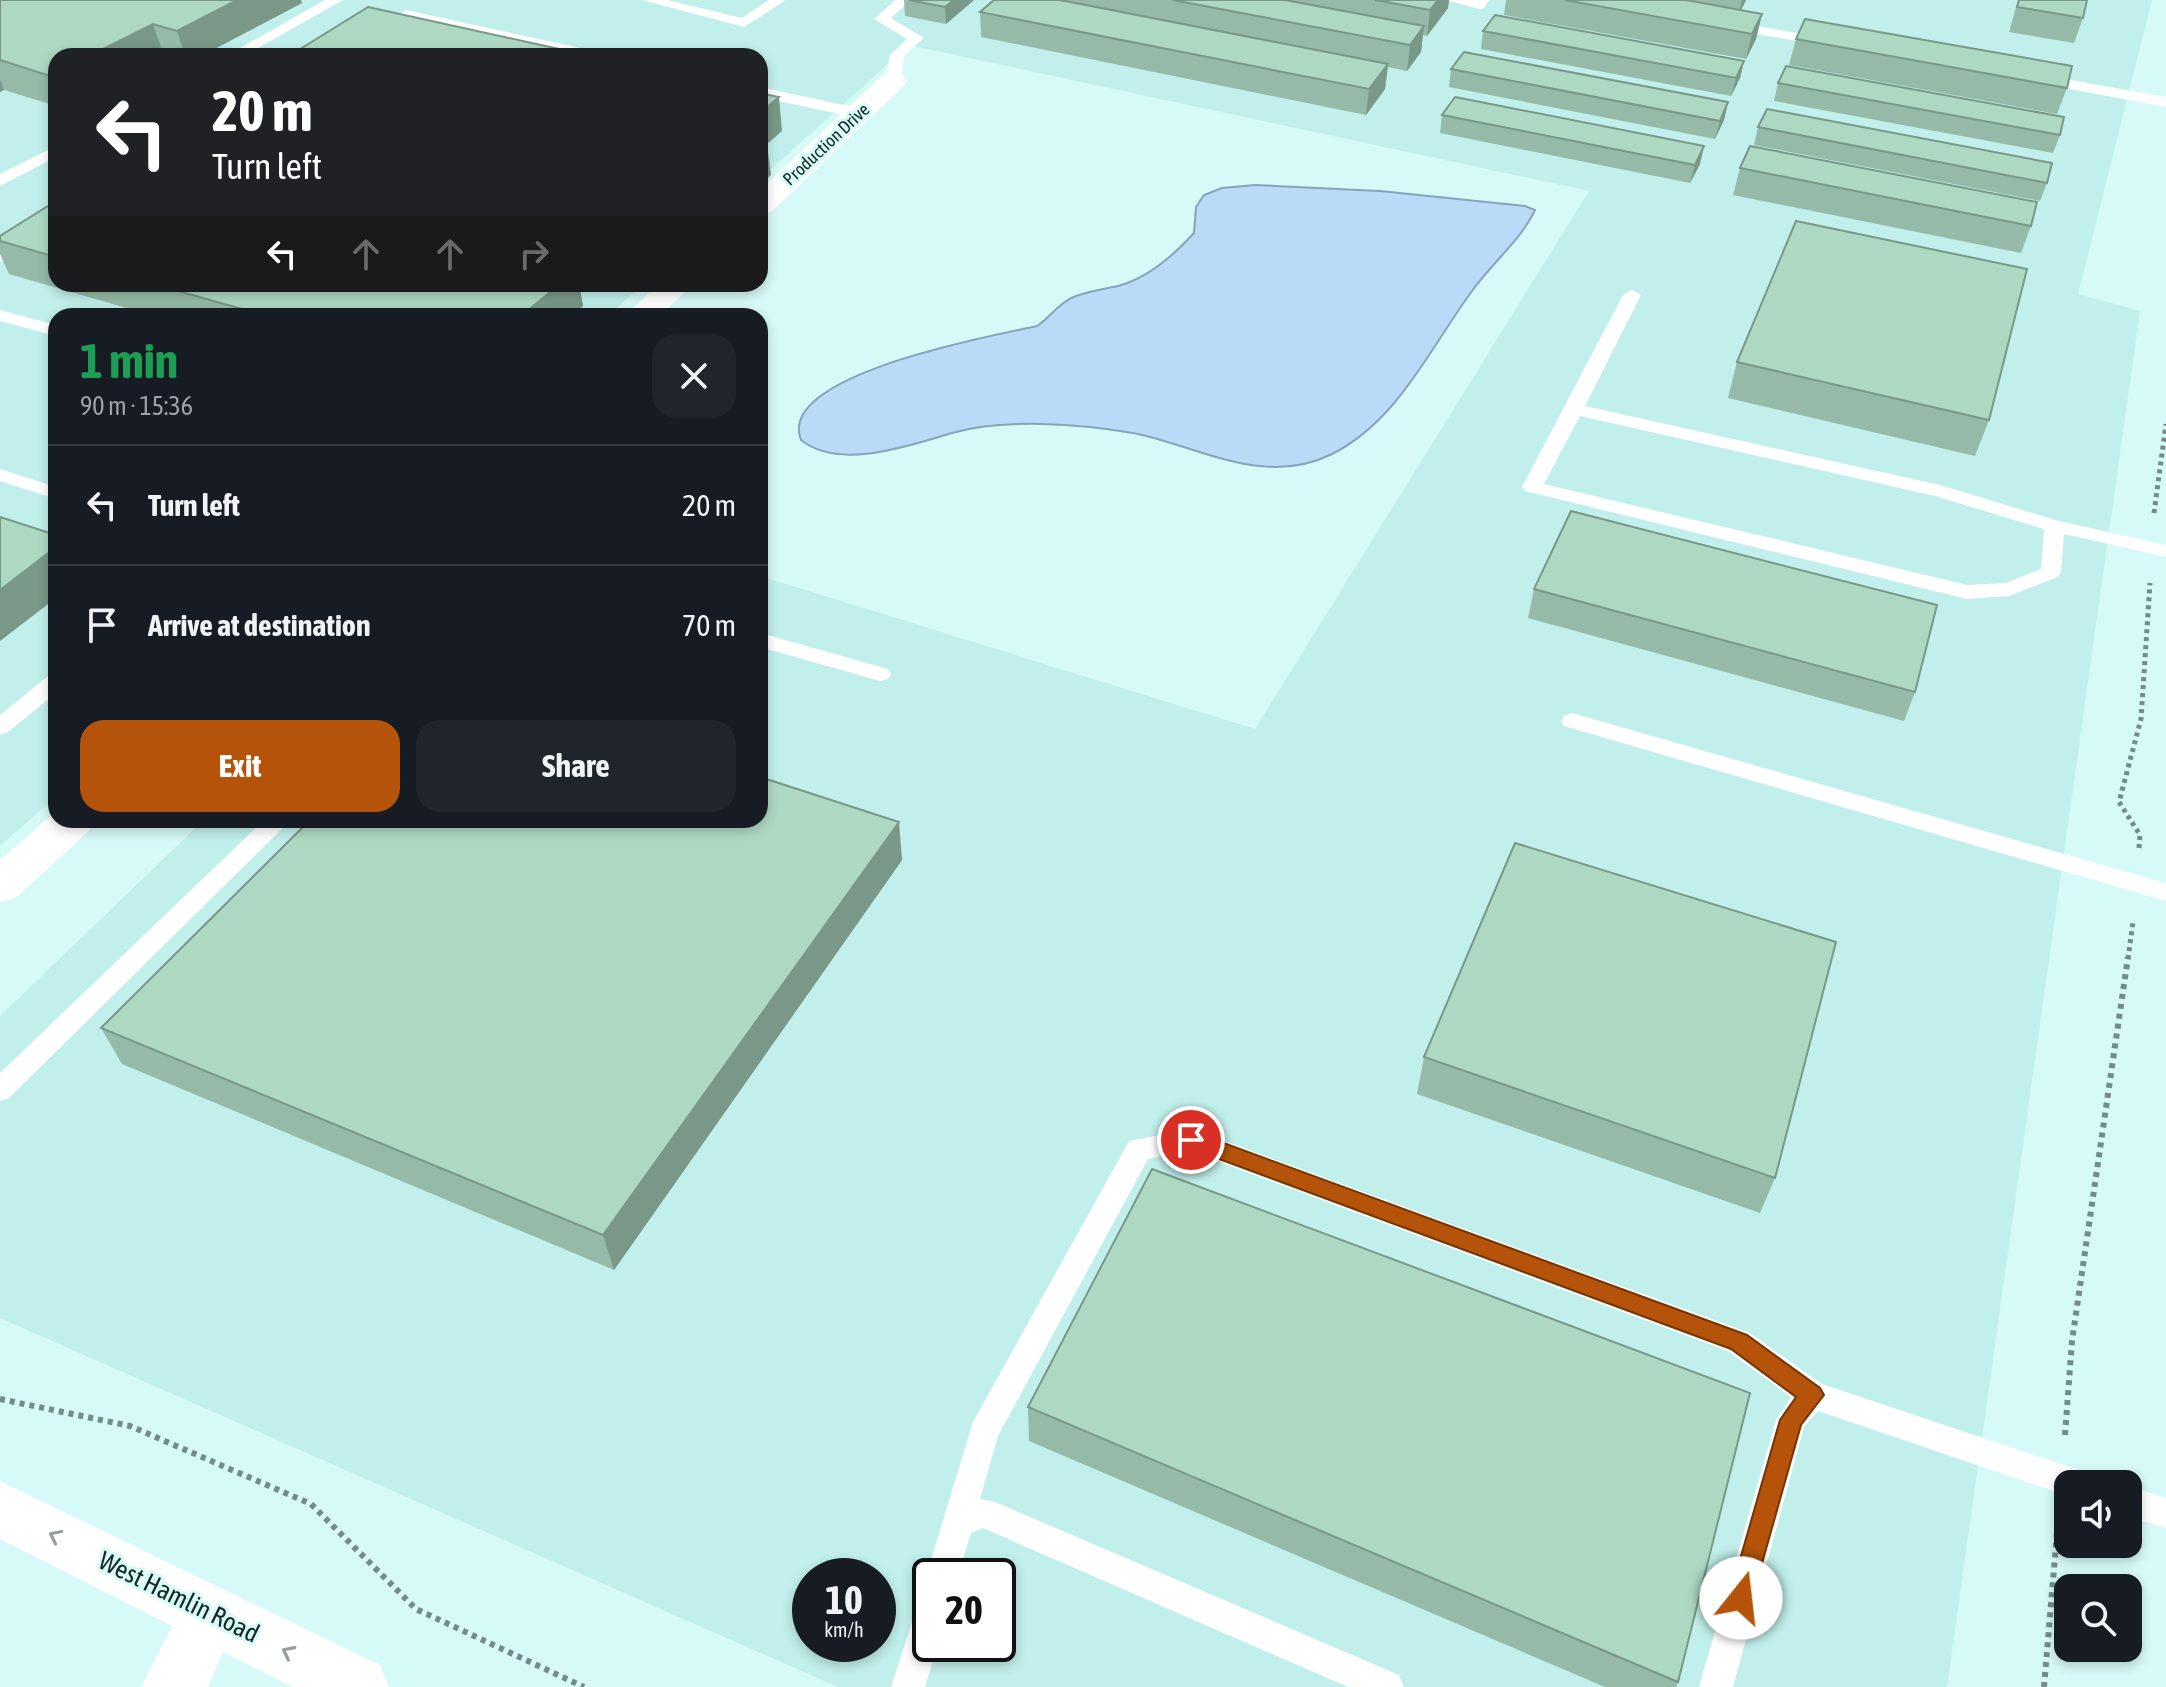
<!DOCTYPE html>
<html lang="en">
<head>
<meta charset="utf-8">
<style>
	body { margin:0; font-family:"Asap Condensed",sans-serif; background:#20242c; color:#f1f3f6; height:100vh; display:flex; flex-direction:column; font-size:30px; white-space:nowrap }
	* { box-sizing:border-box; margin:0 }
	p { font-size:26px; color:#9ea1a6 }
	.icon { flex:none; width:44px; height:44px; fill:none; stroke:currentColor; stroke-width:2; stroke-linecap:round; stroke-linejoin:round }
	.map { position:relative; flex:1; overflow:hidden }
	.drawer { position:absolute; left:48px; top:308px; width:720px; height:520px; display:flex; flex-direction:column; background:#171b24; border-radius:24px; box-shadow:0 4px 12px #0003 }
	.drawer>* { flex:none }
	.guide { position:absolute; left:48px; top:48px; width:720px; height:244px; border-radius:24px; box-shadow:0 4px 12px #0003; background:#202124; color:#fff; overflow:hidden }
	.buttons { position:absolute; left:2054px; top:1470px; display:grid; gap:16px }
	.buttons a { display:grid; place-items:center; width:88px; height:88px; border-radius:16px; background:#171b24; box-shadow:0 4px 12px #0003; font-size:40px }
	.speed { position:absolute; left:792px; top:1558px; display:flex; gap:16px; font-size:40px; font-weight:700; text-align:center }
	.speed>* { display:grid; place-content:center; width:104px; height:104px; border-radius:50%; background:#171b24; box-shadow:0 4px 12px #0003; line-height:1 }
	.speed small { font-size:20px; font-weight:400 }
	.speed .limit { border:4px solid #111; border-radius:12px; background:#fff; color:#111 }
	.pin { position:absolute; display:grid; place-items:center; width:68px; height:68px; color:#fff; margin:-34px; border:4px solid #fff; border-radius:50%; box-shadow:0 2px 8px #0007 }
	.me { position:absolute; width:88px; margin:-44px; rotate:16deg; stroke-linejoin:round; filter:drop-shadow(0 0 6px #0008) }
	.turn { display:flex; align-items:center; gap:28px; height:168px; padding:0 32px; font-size:36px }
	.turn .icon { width:104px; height:104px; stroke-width:2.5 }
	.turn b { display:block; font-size:56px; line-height:68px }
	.lanes { display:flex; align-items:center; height:76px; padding:0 32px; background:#0003; justify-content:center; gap:40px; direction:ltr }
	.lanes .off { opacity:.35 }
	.round { display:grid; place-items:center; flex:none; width:84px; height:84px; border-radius:24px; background:#20242c }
	.overview { display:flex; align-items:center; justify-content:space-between; height:136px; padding:0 32px }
	h1 { font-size:48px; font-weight:700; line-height:60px; color:#1e9e55 }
	.primary-button { display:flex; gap:16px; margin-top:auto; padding:16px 32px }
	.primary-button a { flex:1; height:92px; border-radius:24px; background:#b45309; color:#fff; font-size:32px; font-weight:700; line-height:92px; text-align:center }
	.primary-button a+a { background:#20242c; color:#f1f3f6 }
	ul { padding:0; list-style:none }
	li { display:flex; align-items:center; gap:24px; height:120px; padding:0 32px; border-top:2px solid #363941 }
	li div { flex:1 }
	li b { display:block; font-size:30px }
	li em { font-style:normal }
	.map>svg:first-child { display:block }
	.built { fill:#c1efeb; fill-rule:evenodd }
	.water { fill:#b9dbf8; stroke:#88a4b8; stroke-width:2 }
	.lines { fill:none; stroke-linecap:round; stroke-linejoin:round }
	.path-far1 { stroke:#738b89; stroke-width:5; stroke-dasharray:4 4; stroke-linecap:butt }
	.path { stroke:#738b89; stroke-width:6; stroke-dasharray:5 5; stroke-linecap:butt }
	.service { fill:#fff; fill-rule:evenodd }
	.minor { fill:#fff; fill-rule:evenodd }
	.secondary { fill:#fff; fill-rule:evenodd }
	.wall { fill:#95bba8 }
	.shaded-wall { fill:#799888 }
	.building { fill:#add9c3; stroke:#799888; stroke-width:2 }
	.oneway { stroke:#979d9c }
	.route { fill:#b45309; stroke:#753606; stroke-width:2 }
	.labels { text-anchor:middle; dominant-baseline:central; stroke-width:6; stroke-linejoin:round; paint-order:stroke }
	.far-street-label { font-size:18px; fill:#172524; stroke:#d6faf7 }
	.near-street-label { font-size:26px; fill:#172524; stroke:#d6faf7 }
</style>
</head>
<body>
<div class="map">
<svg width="2166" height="1687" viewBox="0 0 2166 1687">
	<rect width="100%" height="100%" fill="#d6faf7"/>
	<path class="built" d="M0,0h2152l-74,294 62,17 -193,1376h-1109l-838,-369v-302l204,-196h556v-244l495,153 334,-538 -680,-146 -149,134v-123h-704v228h587l-35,32h-552v481l-56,49zM810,1576h68v68h-68zM930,1576h68v68h-68z"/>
	<path class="water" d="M1255,185l125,6 145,15 10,4c-14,30 -44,54 -63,81 -42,57 -74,130 -140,163 -68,34 -133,-8 -199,-21 -52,-9 -130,-15 -181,0 -42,12 -112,38 -151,7 -26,-66 193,-104 236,-114 14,-9 22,-24 39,-30 13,-5 28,-7 42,-10 30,-8 56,-31 76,-53l2,-26 8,-12 18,-7z"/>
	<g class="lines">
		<g class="path-far1">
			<polyline points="2154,513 2166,424"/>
			<polyline points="2139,848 2140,835 2119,802 2141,719 2150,583"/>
			<polyline points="2128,959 2133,922"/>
		</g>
		<g class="path">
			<polyline points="0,1399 130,1426 311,1504 416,1609 584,1687"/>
			<polyline points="2065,1435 2072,1341 2128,957"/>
			<polyline points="2044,1687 2058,1521"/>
		</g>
		<g class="service">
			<polygon points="325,0 343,0 244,56 226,56"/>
			<polygon points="642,0 667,0 742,18 769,0 786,0 744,27"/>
			<polygon points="895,0 911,0 891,18 924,38 904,56 901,81 893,86 885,81 890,55 907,39 874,19"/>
			<polygon points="1446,0 1489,0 1484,8 1479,9"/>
			<polygon points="406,10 599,52 606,56 579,56 408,19 347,56 329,56"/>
			<polygon points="1726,21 1827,38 1834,42 1827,46 1721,28 1719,25"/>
			<polygon points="2037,74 2166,97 2166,107 2032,82 2029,79"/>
			<polygon points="760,87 858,108 866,113 858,118 760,97"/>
			<polygon points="56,146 56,157 0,186 0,174"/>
			<polygon points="56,219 56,231 0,262 0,250"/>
			<path d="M1632,290l9,5 -56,111 355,79 119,36 107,24v12l-102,-23 -3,38 -3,5 -49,19 -42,3 -442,-108 -3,-4 101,-192zM1580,416l355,80 109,33 -3,40 -35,14 -39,2 -423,-101z"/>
			<polygon points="0,310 56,325 56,336 0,321"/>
			<polygon points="0,469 56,487 56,499 0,481"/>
			<polygon points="760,633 888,669 891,674 888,679 880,681 760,647"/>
			<polygon points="56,674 56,693 8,732 0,735 0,715 48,676"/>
			<polygon points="1572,713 2166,883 2166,901 1564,726 1561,721 1564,716"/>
			<polygon points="264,820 291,820 9,1098 0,1101 0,1073"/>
			<polygon points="1191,1129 1750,1333 1822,1384 2076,1469 2087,1474 2092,1484 2068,1484 2068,1496 1818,1411 1804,1427 1733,1687 1699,1687 1776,1420 1791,1397 1728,1351 1190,1151 1148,1159 998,1436 980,1499 995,1502 1399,1675 1404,1687 1348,1687 983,1528 971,1533 958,1576 930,1576 930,1586 926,1576 973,1422 1129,1141"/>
			<polygon points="2128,1486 2166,1498 2166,1528 2128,1516"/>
			<polygon points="930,1599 930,1644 938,1644 925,1687 891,1687 918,1604"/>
		</g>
		<g class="minor">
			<polygon points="893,73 903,75 907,81 903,87 771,212 760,215 760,190 883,75"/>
			<polygon points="658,284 693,284 660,316 625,316"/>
			<polygon points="56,811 56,820 96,820 89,831 16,898 0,902 0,860"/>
		</g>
		<polygon class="secondary" points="0,1481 380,1665 389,1687 293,1687 223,1652 208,1687 141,1687 172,1626 0,1539"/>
	</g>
	<g class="wall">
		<polygon points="0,0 302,3 201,56 56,56 56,106 4,90 0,92"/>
		<polygon points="904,0 974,0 946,24 905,16"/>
		<polygon points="994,0 1449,0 1448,8 1427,36 1423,35 1421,52 1407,71 1388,67 1385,89 1366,115 981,37 980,12"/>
		<polygon points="1506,0 1746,0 1741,10 1762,14 1756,39 1746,59 1504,15"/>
		<polygon points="2018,0 2087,0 2083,18 2074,43 2009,32"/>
		<polygon points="1483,31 1744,61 1740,78 1731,96 1481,49"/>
		<polygon points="1796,39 2067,88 2057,114 1789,65"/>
		<polygon points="1451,69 1728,102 1724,120 1715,139 1449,87"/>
		<polygon points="1778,83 2060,135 2053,153 1774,101"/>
		<polygon points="1442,115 1700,164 1690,183 1440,133"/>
		<polygon points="1758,127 2047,183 2040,201 1754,145"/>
		<polygon points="1740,168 2031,226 2021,253 1733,195"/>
		<polygon points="56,201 56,284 579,284 583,306 571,316 154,316 9,274 0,254 0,236"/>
		<polygon points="1737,362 1989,420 1975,456 1728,398"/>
		<polygon points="1534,589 1915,692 1904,721 1528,618"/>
		<polygon points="902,860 614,1270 122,1064 101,1028"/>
		<polygon points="1424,1057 1775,1178 1760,1213 1417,1094"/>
		<polygon points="1028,1407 1678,1682 1676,1687 1605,1687 1029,1441"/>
	</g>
	<g class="shaded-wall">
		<polygon points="237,0 301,0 302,3 201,56 185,56 177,31"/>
		<polygon points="954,0 974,0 946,24 945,7"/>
		<polygon points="1438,0 1449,0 1448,8 1427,36 1430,10"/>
		<polygon points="1742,0 1746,0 1738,16"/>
		<polygon points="1762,14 1756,39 1746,59 1752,34"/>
		<polygon points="153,24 164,56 89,56"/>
		<polygon points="1424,26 1421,52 1407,71 1410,45"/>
		<polygon points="1744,61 1740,78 1731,96 1736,78"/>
		<polygon points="1388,64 1385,89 1366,115 1369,89"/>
		<polygon points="56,73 56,91 50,76"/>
		<polygon points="0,80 4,90 0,92"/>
		<polygon points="779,97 782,131 767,144 771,175 760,185 760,113"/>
		<polygon points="1728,102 1724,120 1715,139 1720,121"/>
		<polygon points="1704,146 1700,164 1690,183 1695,165"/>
		<polygon points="560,284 579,284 583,306 571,316 521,316"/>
		<polygon points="56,547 56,598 0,641 0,590"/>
		<polygon points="899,822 902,860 614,1270 603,1235"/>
	</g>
	<g class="building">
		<polygon points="0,0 237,0 177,31 153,24 89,56 56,56 56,73 50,76 0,60"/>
		<polygon points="909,0 954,0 945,7"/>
		<polygon points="994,0 1060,0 1388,64 1369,89 980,12"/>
		<polygon points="1173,0 1285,0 1424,26 1410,45"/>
		<polygon points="1375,0 1438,0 1430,10"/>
		<polygon points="1565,0 1686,0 1762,14 1752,34"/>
		<polygon points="2019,0 2087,0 2083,18 2017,7"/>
		<polygon points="368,7 591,56 289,56"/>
		<polygon points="1495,15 1744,61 1736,78 1483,31"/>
		<polygon points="1805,19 2072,66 2067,88 1796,39"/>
		<polygon points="1464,52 1728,102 1720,121 1451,69"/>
		<polygon points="1786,66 2064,117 2060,135 1778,83"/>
		<polygon points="760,93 779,97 760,113"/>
		<polygon points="1455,97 1704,146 1695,165 1442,115"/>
		<polygon points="1767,109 2052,163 2047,183 1758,127"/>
		<polygon points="760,140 767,141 760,147"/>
		<polygon points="1750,146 2037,202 2031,226 1740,168"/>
		<polygon points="56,201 56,257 0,241 0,236"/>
		<polygon points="1796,221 2027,269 1989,420 1737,362"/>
		<polygon points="153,284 560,284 521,316 267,316"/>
		<polygon points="1571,511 1937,605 1915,692 1534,589"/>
		<polygon points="0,517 56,535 56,547 0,590"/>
		<polygon points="760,777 899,822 603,1235 101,1028 310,820 760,820"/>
		<polygon points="1515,843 1836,942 1775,1178 1424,1057"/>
		<polygon points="1152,1169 1750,1393 1678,1682 1028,1407"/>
	</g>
	<defs><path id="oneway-chevron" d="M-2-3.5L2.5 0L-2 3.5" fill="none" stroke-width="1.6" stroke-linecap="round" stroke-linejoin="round" transform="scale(2)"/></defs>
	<g class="oneway">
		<use href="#oneway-chevron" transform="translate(55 1536) rotate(-154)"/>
		<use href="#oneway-chevron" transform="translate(288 1652) rotate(-153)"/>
	</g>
	<polygon class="route" points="1191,1131 1747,1335 1820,1388 1824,1395 1801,1425 1750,1606 1741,1610 1732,1606 1729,1598 1780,1420 1796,1397 1731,1349 1184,1146 1181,1140 1184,1134"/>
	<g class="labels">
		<g class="far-street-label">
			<text transform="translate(826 144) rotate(-43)">Production Drive</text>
		</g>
		<g class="near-street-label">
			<text transform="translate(179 1597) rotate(26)">West Hamlin Road</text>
		</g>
	</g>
</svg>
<div class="buttons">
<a><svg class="icon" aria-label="sound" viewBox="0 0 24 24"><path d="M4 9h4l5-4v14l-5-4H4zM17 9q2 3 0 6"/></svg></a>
<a><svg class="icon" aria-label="search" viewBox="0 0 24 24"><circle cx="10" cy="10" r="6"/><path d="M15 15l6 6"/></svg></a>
</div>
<div class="speed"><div>10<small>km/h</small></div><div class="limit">20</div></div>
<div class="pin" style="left:1191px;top:1140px;background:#d93025"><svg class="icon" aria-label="arrive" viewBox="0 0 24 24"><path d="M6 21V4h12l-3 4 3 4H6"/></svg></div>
<svg class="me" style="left:1741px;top:1598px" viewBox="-20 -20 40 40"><circle r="19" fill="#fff"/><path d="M0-13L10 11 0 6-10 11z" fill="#b45309"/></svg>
<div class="guide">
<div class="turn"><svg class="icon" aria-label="left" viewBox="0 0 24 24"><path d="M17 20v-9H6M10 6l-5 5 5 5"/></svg><div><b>20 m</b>Turn left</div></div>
<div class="lanes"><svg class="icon" aria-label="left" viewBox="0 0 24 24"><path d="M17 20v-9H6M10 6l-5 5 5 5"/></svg><svg class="icon off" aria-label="ahead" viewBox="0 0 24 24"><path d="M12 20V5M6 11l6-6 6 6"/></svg><svg class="icon off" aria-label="ahead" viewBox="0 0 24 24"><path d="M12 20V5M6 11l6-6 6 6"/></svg><svg class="icon off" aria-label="right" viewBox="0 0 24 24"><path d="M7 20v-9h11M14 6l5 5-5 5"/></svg></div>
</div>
<section class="drawer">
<div class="overview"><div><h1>1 min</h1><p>90 m · 15:36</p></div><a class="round"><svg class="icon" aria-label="close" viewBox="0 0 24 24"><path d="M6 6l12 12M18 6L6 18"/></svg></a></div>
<ul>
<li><svg class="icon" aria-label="left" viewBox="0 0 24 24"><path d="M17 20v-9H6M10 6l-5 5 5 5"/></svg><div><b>Turn left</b></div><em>20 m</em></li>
<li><svg class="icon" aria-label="arrive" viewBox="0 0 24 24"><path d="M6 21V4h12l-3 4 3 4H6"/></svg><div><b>Arrive at destination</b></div><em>70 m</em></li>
</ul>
<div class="primary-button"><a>Exit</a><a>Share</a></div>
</section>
</div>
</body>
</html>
